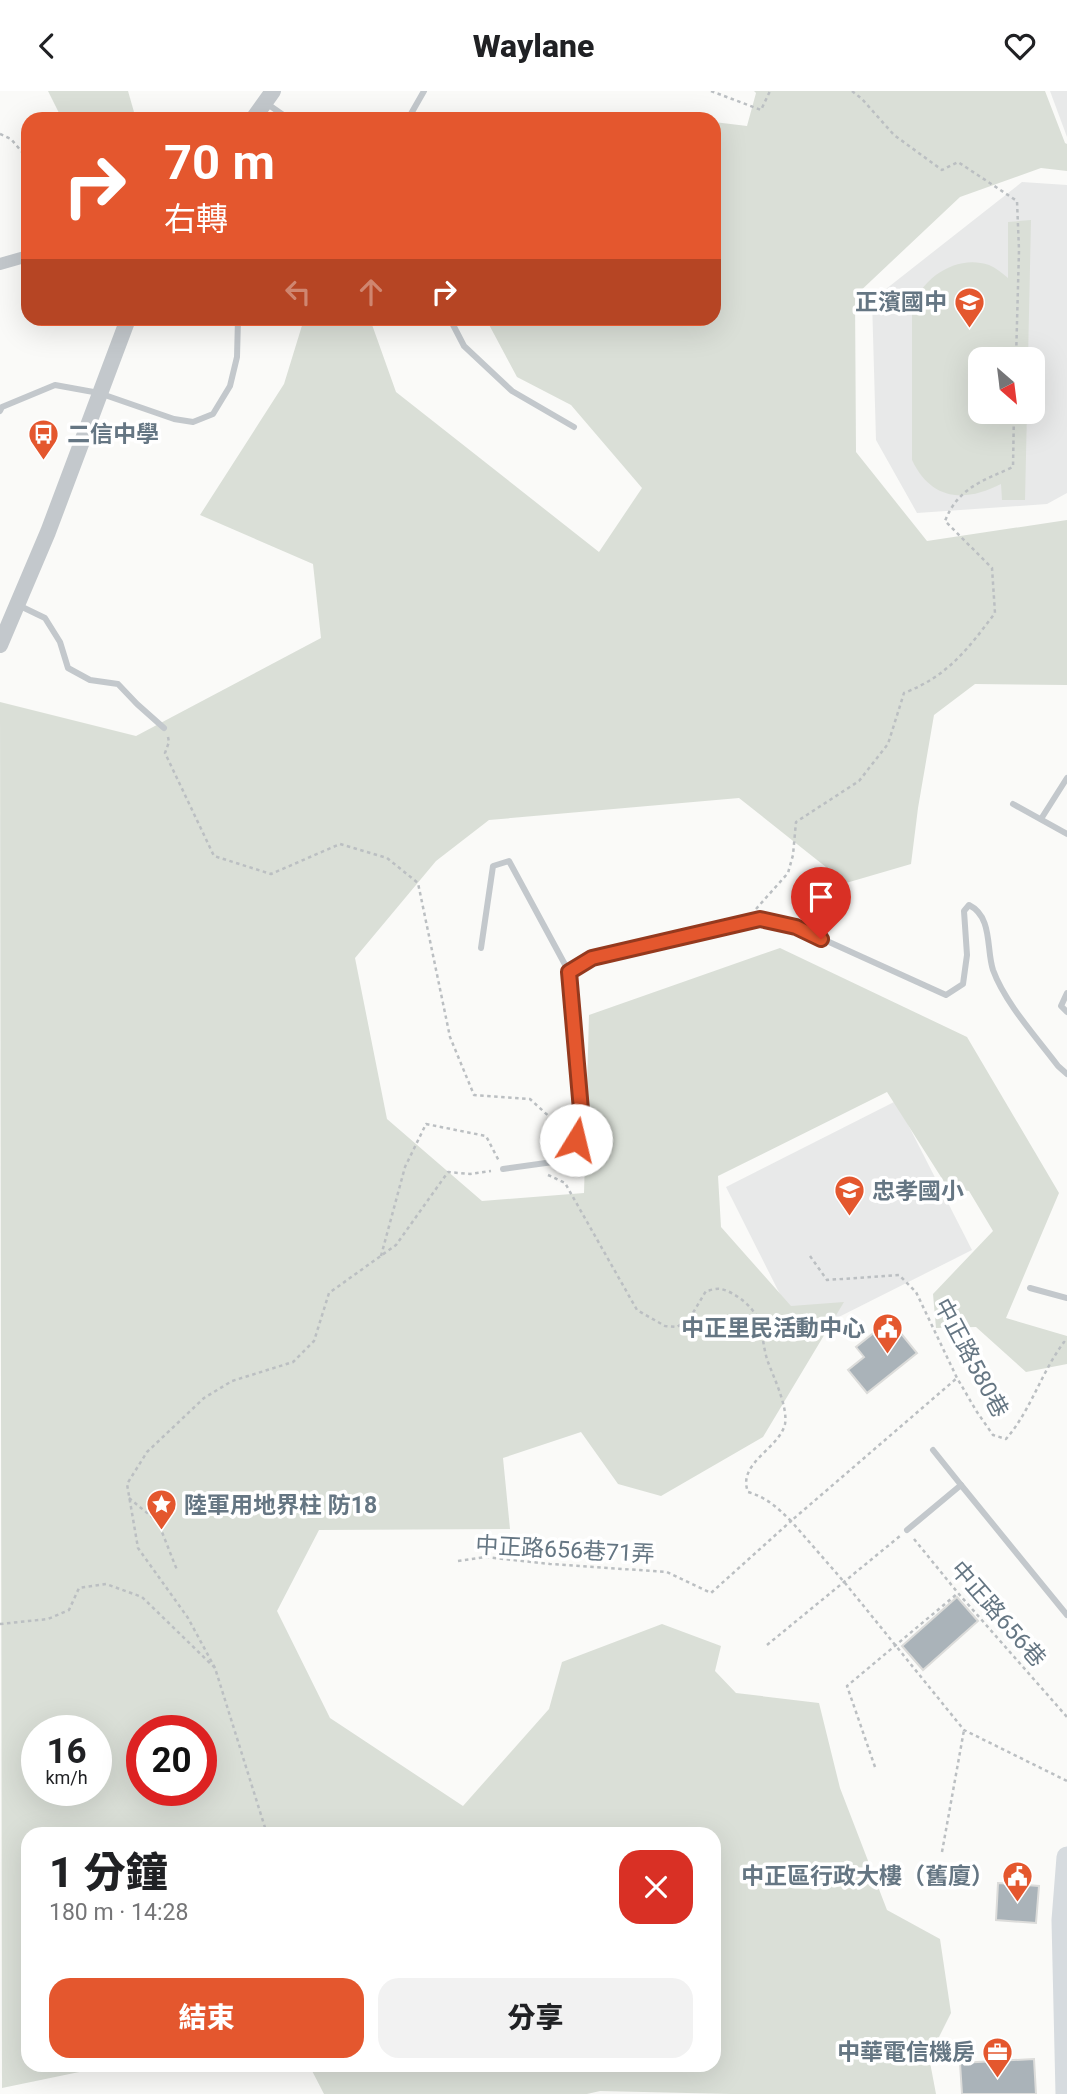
<!DOCTYPE html>
<html lang="zh-TW">
<head>
<meta charset="utf-8">
<style>
	body { margin:0; font-family:Roboto,"Noto Sans TC",sans-serif; background:#f2f2f2; color:#202124; height:100vh; display:flex; flex-direction:column; font-size:26px; white-space:nowrap }
	* { box-sizing:border-box; margin:0 }
	p { font-size:23px; color:#757577 }
	.icon { flex:none; width:38px; height:38px; fill:none; stroke:currentColor; stroke-width:2; stroke-linecap:round; stroke-linejoin:round }
	.map { position:relative; flex:1; overflow:hidden }
	.panel { position:absolute; left:21px; top:1736px; width:700px; height:245px; display:flex; flex-direction:column; background:#fff; border-radius:21px; box-shadow:0 7px 28px #0002 }
	.panel>* { flex:none }
	.top-card { position:absolute; left:21px; top:21px; width:700px; height:214px; border-radius:21px; box-shadow:0 7px 28px #0002; background:#e4572e; color:#fff; overflow:hidden }
	.needle { width:46px; rotate:152deg }
	.controls { position:absolute; left:968px; top:256px; display:grid; gap:14px }
	.controls a { display:grid; place-items:center; width:77px; height:77px; border-radius:14px; background:#fff; box-shadow:0 7px 28px #0002; font-size:35px }
	.speed { position:absolute; left:21px; top:1624px; display:flex; gap:14px; font-size:35px; font-weight:700; text-align:center }
	.speed>* { display:grid; place-content:center; width:91px; height:91px; border-radius:50%; background:#fff; box-shadow:0 7px 28px #0002; line-height:1 }
	.speed small { font-size:18px; font-weight:400 }
	.speed .limit { border:10px solid #d22; background:#fff; color:#111 }
	.pin { position:absolute; display:grid; place-items:center; width:60px; height:60px; color:#fff; margin:-72px -30px; border-radius:50% 50% 50% 0; rotate:-45deg; box-shadow:0 0 7px #0007 }
	.pin .icon { rotate:45deg }
	.me { position:absolute; width:77px; margin:-38px; rotate:9deg; stroke-linejoin:round; filter:drop-shadow(0 0 5px #0008) }
	.turn { display:flex; align-items:center; gap:24px; height:147px; padding:0 28px; font-size:32px }
	.turn .icon { width:91px; height:91px; stroke-width:2.5 }
	.turn b { display:block; font-size:49px; line-height:60px }
	.lanes { display:flex; align-items:center; height:66px; padding:0 28px; background:#0003; justify-content:center; gap:35px; direction:ltr }
	.lanes .off { opacity:.35 }
	.round { display:grid; place-items:center; flex:none; width:74px; height:74px; border-radius:21px; background:#f2f2f2 }
	.head { display:flex; align-items:center; justify-content:space-between; height:119px; padding:0 28px }
	h1 { font-size:42px; font-weight:800; line-height:52px }
	.cta { display:flex; gap:14px; margin-top:auto; padding:14px 28px }
	.cta a { flex:1; height:80px; border-radius:21px; background:#e4572e; color:#fff; font-size:28px; font-weight:800; line-height:80px; text-align:center }
	.cta a+a { background:#f2f2f2; color:#202124 }
	header { display:flex; justify-content:space-between; align-items:center; height:91px; padding:0 28px; background:#fff; font-size:32px; font-weight:800 }
	.map>svg:first-child { display:block }
	.built { fill:#e8e9e9; fill-rule:evenodd }
	.green { fill:#dadfd7; fill-rule:evenodd }
	.building { fill:#aab3b9; stroke:#dcdcda; stroke-width:2 }
	.lines { fill:none; stroke-linecap:round; stroke-linejoin:round }
	.path { stroke:#bbbfc2; stroke-width:2.5; stroke-dasharray:3.5 3.5; stroke-linecap:butt }
	.service { stroke:#c3c8cc; stroke-width:6 }
	.minor { stroke:#c3c8cc; stroke-width:12 }
	.tertiary { stroke:#c3c8cc; stroke-width:16 }
	.primary { stroke:#d6dbdf; stroke-width:21 }
	.route-casing { stroke:#94391e; stroke-width:18 }
	.route { stroke:#e4572e; stroke-width:12 }
	.labels { text-anchor:middle; dominant-baseline:central; stroke-width:7; stroke-linejoin:round; paint-order:stroke }
	.poi-label { font-size:23px; font-weight:bold; fill:#657683; stroke:#fff; text-anchor:end }
	.street-label { font-size:23px; fill:#657683; stroke:#fff }
</style>
</head>
<body>
<header><svg class="icon" aria-label="back" viewBox="0 0 24 24"><path d="M15 5l-7 7 7 7"/></svg>Waylane<svg class="icon" aria-label="heart" viewBox="0 0 24 24"><path d="M12 20l-8-8c-3-5 5-10 8-4 3-6 11-1 8 4z"/></svg></header>
<div class="map">
<svg width="1067" height="2003" viewBox="0 0 1067 2003">
	<rect width="100%" height="100%" fill="#fafaf8"/>
	<g class="built">
		<polygon points="1050,0 1067,0 1067,46"/>
		<path d="M1022,91l45,3v308l-20,11 -130,9 -41,-73 -4,-140zM980,268h52v52h-52z"/>
		<polygon points="896,1010 972,1159 801,1245 726,1096"/>
	</g>
	<g class="green">
		<polygon points="48,0 128,0 136,28 62,28"/>
		<path d="M754,0h291l20,52 2,1v27l-26,-3 -81,29 -105,99 1,156 71,89 140,-21v165l-92,-1 -41,31 -16,93 -7,56 -65,19 -107,-85 -250,22 -53,41 -81,97 32,161 95,82 102,-8 5,-178 191,-67 187,89 92,156 -53,125 61,18v28l-41,8 -50,-45 -40,1 -3,-34 60,-63 -24,-40 -21,-3 -61,-96 -169,84 3,51 70,79 53,-4 -81,135 -102,59 -43,-12 -37,-52 -78,26 7,71 -191,1 -42,81 53,107 133,88 86,-97 13,-47 100,-38 59,22 -6,25 21,22 83,10 21,85 47,122 53,29 11,74 -22,44 7,37h-205l-131,-3 -13,3h-263l-15,-29h405v-231h-686v231h85l-111,23 -2,-1386 136,34 185,-98 -8,-74 -113,-49 84,-131 20,-65h66l26,73 203,160 43,-64 -71,-83 -54,-28 -31,-58h228v-197l33,4 9,-33zM37,1640h59v59h-59zM142,1640h59v59h-59z"/>
		<path d="M1031,129l-3,139h-48v52h47l-2,89h-23l-1,-16c-37,19 -70,16 -89,-24v-153c11,-30 45,-53 77,-42 7,3 13,8 19,13v-56z"/>
	</g>
	<g class="building">
		<polygon points="890,1229 917,1262 867,1302 848,1279 864,1266 856,1256"/>
		<polygon points="957,1506 978,1530 923,1579 902,1555"/>
		<polygon points="998,1792 1039,1795 1036,1832 996,1829"/>
		<polygon points="1034,1968 1036,2003 962,2003 960,1972"/>
	</g>
	<g class="lines">
		<g class="path">
			<polyline points="711,0 761,19 770,0"/>
			<polyline points="852,0 862,8 894,44 942,79 958,71 1017,110 1019,159 1016,268"/>
			<polyline points="0,43 11,48 28,68"/>
			<polyline points="168,646 169,651 165,662 214,765 271,783 340,753 387,767 418,792 450,946 474,1004 530,1008 566,1041"/>
			<path d="M756,818l32,-36 5,-18 3,-33 63,-41 29,-37 16,-51c44,-17 64,-44 91,-80l-3,-45 -47,-47c13,-33 37,-40 68,-54l1,-56"/>
			<path d="M548,1084l17,8 72,127 28,16 12,1 13,-9 16,-27c5,-1 11,-3 15,-2 14,3 32,18 37,30 5,14 5,29 10,43 6,16 20,45 17,62 -6,25 -48,39 -37,68 18,5 30,16 43,29l166,-143"/>
			<polyline points="381,1165 405,1076 426,1033 486,1045 499,1070"/>
			<path d="M810,1165l17,24 72,-5 17,17 41,86 20,34 16,23 13,4c25,-29 35,-66 58,-97l3,1"/>
			<polyline points="129,1407 158,1431 177,1479"/>
			<polyline points="914,1448 958,1502 1067,1626"/>
			<polyline points="458,1470 485,1466 550,1473 667,1481 711,1502 791,1430 845,1492 964,1639 1067,1690"/>
			<polyline points="0,1533 48,1528 69,1519 79,1497 106,1493 142,1506 215,1577 267,1743"/>
			<polyline points="767,1554 900,1445"/>
			<polyline points="215,1577 188,1527 138,1457 127,1393 147,1361 204,1307 232,1290 293,1271 314,1250 329,1202 396,1154 448,1081 470,1083 491,1080"/>
			<polyline points="875,1676 847,1595 958,1502"/>
			<polyline points="942,1761 964,1639"/>
		</g>
		<g class="service">
			<polyline points="266,12 289,28"/>
			<polyline points="408,28 424,0"/>
			<polyline points="450,228 464,255 512,300 574,336"/>
			<polyline points="0,320 2,316 55,294 99,302 174,328 193,331 213,323 230,295 237,266 238,228"/>
			<polyline points="18,514 45,527 60,551 68,577 90,589 118,593 137,613 164,637"/>
			<polyline points="1013,713 1067,743"/>
			<polyline points="1041,728 1067,687"/>
			<path d="M481,857l12,-82 16,-5 60,111 23,-14 168,-39 36,8 150,68 17,-11 4,-29 -3,-44 5,-6c24,12 17,44 24,65 12,33 44,68 65,96l9,8"/>
			<polyline points="1067,902 1061,915 1067,921"/>
			<polyline points="503,1078 553,1071 583,1042 573,946 569,881"/>
			<polyline points="1030,1197 1067,1207"/>
			<polyline points="933,1359 961,1394"/>
			<polyline points="907,1439 961,1394 1067,1524"/>
		</g>
		<polyline class="minor" points="0,173 28,165"/>
		<g class="tertiary">
			<polyline points="253,28 273,0"/>
			<polyline points="0,554 48,441 128,228"/>
		</g>
		<polyline class="primary" points="1066,2003 1062,1829 1067,1766"/>
	</g>
	<g class="lines">
		<defs>
			<polyline id="route" points="576,1049 583,1042 569,881 592,867 760,828 796,836 821,848"/>
		</defs>
		<use href="#route" class="route-casing"/>
		<use href="#route" class="route"/>
	</g>
	<defs>
		<symbol id="school-pin" viewBox="-11 -11 22 30"><path d="M0 17L-7.5 6A9.5 9.5 0 1 1 7.5 6Z" fill="#e4572e" stroke="#fff"/><path d="M0-5L7-2L0 1L-7-2ZM-4 1L0 2.5L4 1V4Q0 6-4 4Z" fill="#fff"/></symbol>
		<symbol id="bus-pin" viewBox="-11 -11 22 30"><path d="M0 17L-7.5 6A9.5 9.5 0 1 1 7.5 6Z" fill="#e4572e" stroke="#fff"/><path d="M-5-6H5V4H4V6H2V4H-2V6H-4V4H-5ZM-3.5-4V0h7V-4ZM-3.5 1.2v1.5H-2V1.2ZM2 1.2v1.5H3.5V1.2Z" fill="#fff"/></symbol>
		<symbol id="civic-pin" viewBox="-11 -11 22 30"><path d="M0 17L-7.5 6A9.5 9.5 0 1 1 7.5 6Z" fill="#e4572e" stroke="#fff"/><path d="M-.6-6.5H3V-4.5H.6V-3L4-1V1h2V6H-6V1h2V-1L-.6-3ZM-1.2 2.5V6h2.4V2.5Z" fill="#fff"/></symbol>
		<symbol id="sight-pin" viewBox="-11 -11 22 30"><path d="M0 17L-7.5 6A9.5 9.5 0 1 1 7.5 6Z" fill="#e4572e" stroke="#fff"/><path d="M0-6L1.8-2.2L6-1.7L2.9 1.2L3.7 5.4L0 3.3L-3.7 5.4L-2.9 1.2L-6-1.7L-1.8-2.2Z" fill="#fff"/></symbol>
		<symbol id="office-pin" viewBox="-11 -11 22 30"><path d="M0 17L-7.5 6A9.5 9.5 0 1 1 7.5 6Z" fill="#e4572e" stroke="#fff"/><path d="M-6-3h4V-5.5h4V-3h4V5H-6ZM-1-4.5V-3h2v-1.5ZM-6 0V1H6V0Z" fill="#fff"/></symbol>
	</defs>
	<g fill-rule="evenodd">
		<use href="#school-pin" x="952" y="194" width="35" height="47"/>
		<use href="#bus-pin" x="26" y="326" width="35" height="47"/>
		<use href="#school-pin" x="832" y="1082" width="35" height="47"/>
		<use href="#civic-pin" x="870" y="1220" width="35" height="47"/>
		<use href="#sight-pin" x="144" y="1396" width="35" height="47"/>
		<use href="#civic-pin" x="1000" y="1768" width="35" height="47"/>
		<use href="#office-pin" x="980" y="1944" width="35" height="47"/>
	</g>
	<g class="labels">
		<g class="poi-label">
			<text x="947" y="211">正濱國中</text>
			<text x="67" y="343" text-anchor="start">二信中學</text>
			<text x="872" y="1100" text-anchor="start">忠孝國小</text>
			<text x="865" y="1237">中正里民活動中心</text>
			<text x="184" y="1414" text-anchor="start">陸軍用地界柱 防18</text>
			<text x="994" y="1785">中正區行政大樓（舊廈）</text>
			<text x="975" y="1961">中華電信機房</text>
		</g>
		<g class="street-label">
			<text transform="translate(971 1267) rotate(62)">中正路580巷</text>
			<text transform="translate(565 1459) rotate(3)">中正路656巷71弄</text>
			<text transform="translate(998 1523) rotate(49)">中正路656巷</text>
		</g>
	</g>
</svg>
<div class="controls">
<a><svg class="needle" viewBox="-14 -14 28 28"><path d="M0-13l5 13h-10z" fill="#e53935"/><path d="M0 13l5-13h-10z" fill="#757577"/></svg></a>
</div>
<div class="speed"><div>16<small>km/h</small></div><div class="limit">20</div></div>
<div class="pin" style="left:821px;top:848px;background:#d93025"><svg class="icon" aria-label="arrive" viewBox="0 0 24 24"><path d="M6 21V4h12l-3 4 3 4H6"/></svg></div>
<svg class="me" style="left:576px;top:1049px" viewBox="-20 -20 40 40"><circle r="19" fill="#fff"/><path d="M0-13L10 11 0 6-10 11z" fill="#e4572e"/></svg>
<div class="top-card">
<div class="turn"><svg class="icon" aria-label="right" viewBox="0 0 24 24"><path d="M7 20v-9h11M14 6l5 5-5 5"/></svg><div><b>70 m</b>右轉</div></div>
<div class="lanes"><svg class="icon off" aria-label="left" viewBox="0 0 24 24"><path d="M17 20v-9H6M10 6l-5 5 5 5"/></svg><svg class="icon off" aria-label="ahead" viewBox="0 0 24 24"><path d="M12 20V5M6 11l6-6 6 6"/></svg><svg class="icon" aria-label="right" viewBox="0 0 24 24"><path d="M7 20v-9h11M14 6l5 5-5 5"/></svg></div>
</div>
<section class="panel">
<div class="head"><div><h1>1 分鐘</h1><p>180 m · 14:28</p></div><a class="round" style="background:#d93025;color:#fff"><svg class="icon" aria-label="close" viewBox="0 0 24 24"><path d="M6 6l12 12M18 6L6 18"/></svg></a></div>
<div class="cta"><a>結束</a><a>分享</a></div>
</section>
</div>
</body>
</html>
